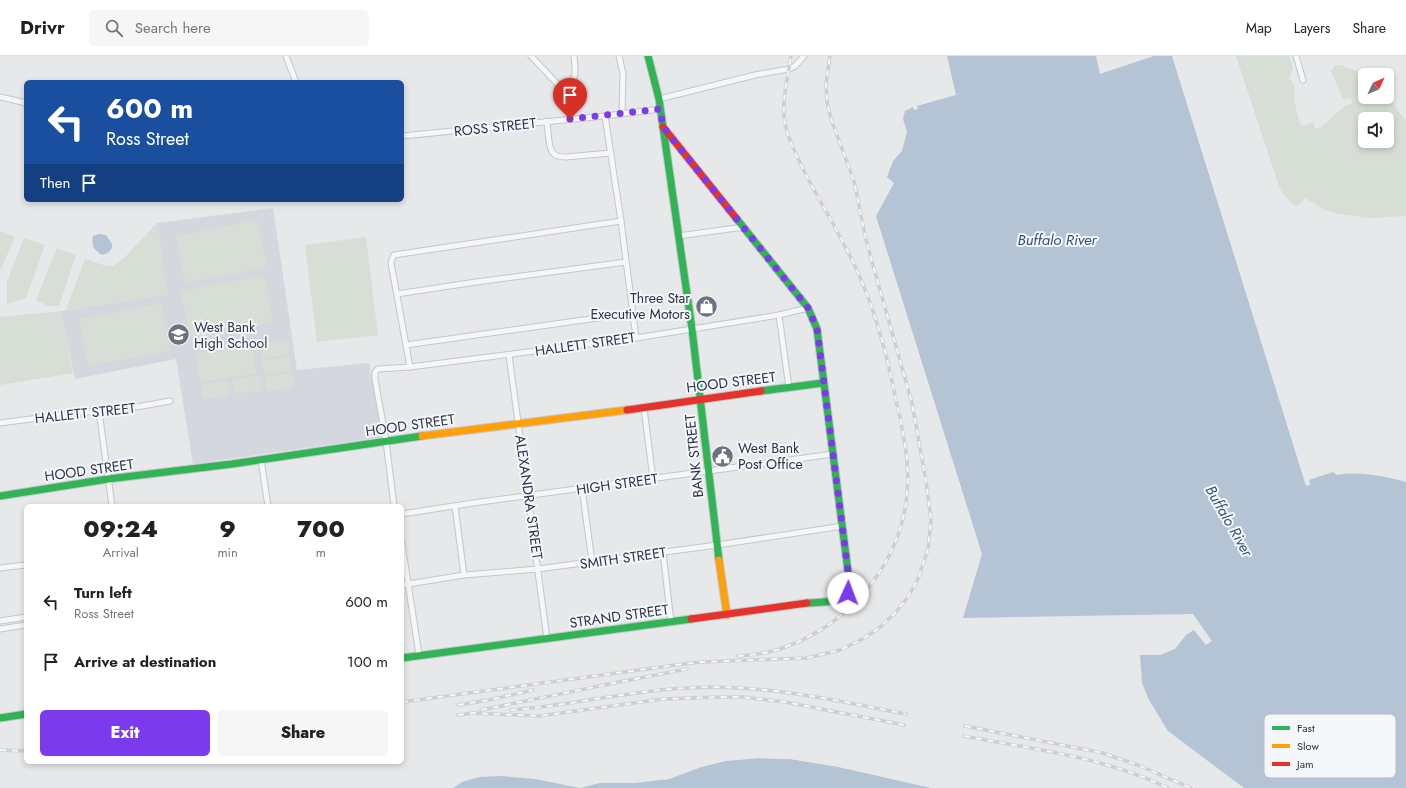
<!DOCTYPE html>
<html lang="en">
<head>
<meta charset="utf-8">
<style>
	body { margin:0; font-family:Jost,sans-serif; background:#f6f6f6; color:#222; height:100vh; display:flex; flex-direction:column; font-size:15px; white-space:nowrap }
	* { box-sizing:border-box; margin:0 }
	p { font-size:13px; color:#767676 }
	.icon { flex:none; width:22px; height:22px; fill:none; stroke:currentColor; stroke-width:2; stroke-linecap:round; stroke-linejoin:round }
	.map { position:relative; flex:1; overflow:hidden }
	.panel { position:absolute; left:24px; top:448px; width:380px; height:260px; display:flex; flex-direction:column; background:#fff; border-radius:6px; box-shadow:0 2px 6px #0003 }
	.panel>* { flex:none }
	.hud { position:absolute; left:24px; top:24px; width:380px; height:122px; border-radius:6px; box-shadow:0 2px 6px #0003; background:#1a4fa0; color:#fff; overflow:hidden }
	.needle { width:26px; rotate:46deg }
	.fabs { position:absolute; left:1358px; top:12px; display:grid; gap:8px }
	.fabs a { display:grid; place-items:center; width:36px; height:36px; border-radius:6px; background:#fff; box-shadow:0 2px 6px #0003; font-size:20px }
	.pin { position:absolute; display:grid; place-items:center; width:34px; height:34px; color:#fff; margin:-41px -17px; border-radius:50% 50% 50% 0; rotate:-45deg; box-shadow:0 0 4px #0007 }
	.pin .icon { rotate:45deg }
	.me { position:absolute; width:44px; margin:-22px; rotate:2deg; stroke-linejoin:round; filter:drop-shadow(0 0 3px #0008) }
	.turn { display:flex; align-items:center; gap:14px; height:84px; padding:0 16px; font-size:18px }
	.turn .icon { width:52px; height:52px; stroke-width:2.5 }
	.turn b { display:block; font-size:28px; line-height:34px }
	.then { display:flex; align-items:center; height:38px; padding:0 16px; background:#0003; gap:8px; font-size:15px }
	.eta { display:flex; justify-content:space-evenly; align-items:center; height:68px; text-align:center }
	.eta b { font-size:24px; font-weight:800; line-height:28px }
	.action { display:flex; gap:8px; margin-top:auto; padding:8px 16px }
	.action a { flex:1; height:46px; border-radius:6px; background:#7c3aed; color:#fff; font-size:16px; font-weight:800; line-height:46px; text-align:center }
	.action a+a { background:#f6f6f6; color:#222 }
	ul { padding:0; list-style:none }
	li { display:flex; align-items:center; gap:12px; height:60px; padding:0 16px }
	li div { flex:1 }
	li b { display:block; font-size:15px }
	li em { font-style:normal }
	header { display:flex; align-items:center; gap:24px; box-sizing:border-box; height:56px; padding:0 20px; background:#fff; border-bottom:1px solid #e0e0e0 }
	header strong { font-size:19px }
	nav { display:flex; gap:22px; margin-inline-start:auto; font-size:14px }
	.search { width:280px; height:36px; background:#f6f6f6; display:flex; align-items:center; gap:10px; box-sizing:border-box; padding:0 14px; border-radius:6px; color:#767676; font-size:15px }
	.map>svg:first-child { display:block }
	.built { fill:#d4d7dd }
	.green { fill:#d6ded6; fill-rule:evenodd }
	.water { fill:#b4c4d5 }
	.pier { fill:#e6e8ea }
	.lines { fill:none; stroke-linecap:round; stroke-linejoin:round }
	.street-casing { stroke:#c4c6c8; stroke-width:7 }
	.fast-casing { stroke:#c4c6c8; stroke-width:9 }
	.slow-casing { stroke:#c4c6c8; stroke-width:9 }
	.jam-casing { stroke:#c4c6c8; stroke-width:9 }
	.street { stroke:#f5f6f7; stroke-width:5 }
	.fast { stroke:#30b455; stroke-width:7 }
	.slow { stroke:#ff9f0a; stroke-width:7 }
	.jam { stroke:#e5322d; stroke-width:7 }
	.rail-casing { stroke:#cecfd2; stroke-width:3.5 }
	.rail { stroke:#f4f6f9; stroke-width:2; stroke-dasharray:6; stroke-linecap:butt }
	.route { stroke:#7c3aed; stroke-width:7; stroke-dasharray:0 12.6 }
	.labels { text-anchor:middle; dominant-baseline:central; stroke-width:4; stroke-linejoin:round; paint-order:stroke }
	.street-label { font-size:14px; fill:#2b3445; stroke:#f4f6f9 }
	.poi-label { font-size:14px; fill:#2b3445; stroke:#f4f6f9; text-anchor:start }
	.water-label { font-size:15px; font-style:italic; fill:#34527a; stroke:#f4f6f9 }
	.key { fill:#f4f6f9; stroke:#b8bcc3; stroke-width:1 }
	.key-label { font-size:11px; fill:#2b3445 }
</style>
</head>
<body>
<header>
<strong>Drivr</strong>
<div class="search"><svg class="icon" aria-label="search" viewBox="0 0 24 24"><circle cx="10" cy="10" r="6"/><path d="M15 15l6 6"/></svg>Search here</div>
<nav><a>Map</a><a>Layers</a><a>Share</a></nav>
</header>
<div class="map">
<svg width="1406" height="732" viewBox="0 0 1406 732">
	<rect width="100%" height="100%" fill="#e6e8ea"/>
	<polygon class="built" points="273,152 297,314 369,307 382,381 193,408 176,303 75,323 61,255 167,238 157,167"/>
	<g class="green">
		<path d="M1236,0h53l4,13 -4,9 6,7c-2,13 1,27 6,40l4,1 8,-4 2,7 5,-1 25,-22 8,-3 -3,-5 -7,1 -12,-28 4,-6h6l26,10h-2v22h22v-3l15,22 4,4v96l-37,2 -35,-5 -9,-3 -20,-12 -7,8c-8,-1 -13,-10 -18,-17zM1365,63h22v22h-22z"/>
		<polygon points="258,164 267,211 185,227 176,180"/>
		<polygon points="157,167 167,238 66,254 85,203 103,209 113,210 126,200"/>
		<polygon points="0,175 15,181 0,215"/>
		<polygon points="366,181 378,279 317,286 305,189"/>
		<polygon points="24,182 45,189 26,242 7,248 7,226"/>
		<polygon points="57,192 76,199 59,250 48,250 36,244"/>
		<polygon points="264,219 273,266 190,282 181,235"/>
		<polygon points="161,247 170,295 88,310 79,263"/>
		<polygon points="61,255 73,317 0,329 0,261"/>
		<polygon points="288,284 289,299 262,302 260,287"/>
		<polygon points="252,289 256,318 200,326 196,297"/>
		<polygon points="290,301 292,315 264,319 262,304"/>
		<polygon points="293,317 294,332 267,335 265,320"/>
		<polygon points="260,320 262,334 234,338 233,323"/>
		<polygon points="228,325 230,340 203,343 201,328"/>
	</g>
	<g class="water">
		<path d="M947,0h149l4,18 54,-18h18l134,430 4,-1 -1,-5 24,-8 4,3c23,-4 46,1 69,7v306h-162l-76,-57 -19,-31 -7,-17 -2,-28h20l15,-6 11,-14 8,-5 12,15 6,-4 -19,-27 -230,4 19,-64 -106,-338 18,-33 -7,-6 6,-16 9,-10 5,-19 -4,-13 2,-8 8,-4 1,3 4,-1 -1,-3 39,-11z"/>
		<path d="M99,178l7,1 6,9v4l-4,5 -6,2c-8,-5 -11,-9 -9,-19z"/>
		<polygon points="758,702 791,703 839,711 931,732 453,732 462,726 479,721 500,720 535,723 580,732 600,727 635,727 669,723 701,711 725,705"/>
	</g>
	<polygon class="pier" points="758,700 791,701 839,709 932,730 933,732 839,711 790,703 758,702 725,705 701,711 669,723 664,724 662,722 685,716 700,709 724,703"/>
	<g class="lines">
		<defs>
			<g id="street">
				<polyline points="286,0 296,26"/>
				<polyline points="531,0 564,35 569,47 570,63"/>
				<polyline points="619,0 623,18 622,57"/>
				<polyline points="1296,0 1303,24"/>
				<path d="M564,35c13,-15 12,-15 10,-35"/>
				<polyline points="0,41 26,47"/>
				<polyline points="659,43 755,19 789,13 795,10 804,0"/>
				<polyline points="605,60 621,165 636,282"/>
				<path d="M547,65c1,8 1,27 6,32 3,4 9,4 13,4l45,-4"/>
				<polyline points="402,80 605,60 660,53"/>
				<polyline points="678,180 744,171"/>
				<polyline points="397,238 476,226 626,206"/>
				<polyline points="779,259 789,332"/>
				<polyline points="406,289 633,257"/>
				<polyline points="509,299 547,583"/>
				<polyline points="410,311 391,207 392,203 394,199 621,165"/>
				<polyline points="644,352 653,423"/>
				<polyline points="99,355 112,450"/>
				<polyline points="0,367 62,359 142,350 170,345"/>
				<polyline points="261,404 268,450"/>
				<polyline points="582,432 592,506"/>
				<polyline points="394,450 386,385 375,323 375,316 378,313 410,311 636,282 779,259 808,252"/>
				<polyline points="455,450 464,519"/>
				<polyline points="402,458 473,447 833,398"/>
				<polyline points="402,488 419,599"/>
				<polyline points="663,496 671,566"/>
				<polyline points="0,512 26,509"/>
				<polyline points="402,529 464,519 538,513 717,489 843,470"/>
				<polyline points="0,565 26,561"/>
				<polyline points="0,573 26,569"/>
			</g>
			<g id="fast">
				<polyline points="648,0 659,43 692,273 719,504"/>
				<path d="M736,162l72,90 9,21 33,258c-4,17 -30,15 -43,16"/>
				<polyline points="761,335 823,327"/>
				<polyline points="0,440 108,423 232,408 422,380"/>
				<polyline points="402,602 691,563"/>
				<polyline points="0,662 26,658"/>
			</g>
			<g id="slow">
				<polyline points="422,380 627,354"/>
				<polyline points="719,504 727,559"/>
			</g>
			<g id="jam">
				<polyline points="663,71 736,162"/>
				<polyline points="627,354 761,335"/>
				<polyline points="691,563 807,547"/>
			</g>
		</defs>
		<use href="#street" class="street-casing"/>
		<use href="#fast" class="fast-casing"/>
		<use href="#slow" class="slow-casing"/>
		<use href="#jam" class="jam-casing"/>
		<use href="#street" class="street"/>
		<use href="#fast" class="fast"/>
		<use href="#slow" class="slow"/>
		<use href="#jam" class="jam"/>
		<defs>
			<g id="rail">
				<path d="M738,600c11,-1 24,-2 35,-5 71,-20 128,-84 134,-158 3,-32 -4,-62 -11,-93 -8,-40 -18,-80 -34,-118 -15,-36 -36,-70 -55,-105 -8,-17 -18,-34 -22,-53 -4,-23 3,-46 6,-68"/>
				<polyline points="402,646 676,609 701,606 807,602 840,594 859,585 878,573 895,557 908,541 918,523 928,493 931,464 926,425 912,347 866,184 854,125 831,63 827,46 826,28 830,0"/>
				<polyline points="458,649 489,644 533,634"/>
				<polyline points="481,654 619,626 687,613"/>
				<path d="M511,654c58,-4 116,-19 175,-22 74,-5 148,12 220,26"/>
				<polyline points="458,659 473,657 539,660 663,643 720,641 743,641 785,646 904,669"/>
				<polyline points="965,670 1103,697 1140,710 1191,732"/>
				<path d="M964,680c68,13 141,21 204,52"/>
				<polyline points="0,694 26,695"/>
			</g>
		</defs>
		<use href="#rail" class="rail-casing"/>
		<use href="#rail" class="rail"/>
	</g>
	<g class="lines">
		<polyline class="route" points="570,63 660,53 663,71 808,252 817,273 850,531 848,537"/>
	</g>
	<defs>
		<symbol id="shop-disc" viewBox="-11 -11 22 22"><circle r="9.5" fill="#6c737f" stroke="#f4f6f9"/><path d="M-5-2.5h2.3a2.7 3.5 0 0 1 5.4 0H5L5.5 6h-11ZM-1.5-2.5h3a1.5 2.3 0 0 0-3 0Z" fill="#fff"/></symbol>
		<symbol id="school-disc" viewBox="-11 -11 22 22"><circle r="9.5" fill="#6c737f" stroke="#f4f6f9"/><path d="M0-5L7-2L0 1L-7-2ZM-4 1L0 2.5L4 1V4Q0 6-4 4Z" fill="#fff"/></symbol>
		<symbol id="civic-disc" viewBox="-11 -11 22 22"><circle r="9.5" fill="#6c737f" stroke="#f4f6f9"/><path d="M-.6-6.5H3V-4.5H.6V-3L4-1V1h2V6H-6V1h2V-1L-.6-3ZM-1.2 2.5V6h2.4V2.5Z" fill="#fff"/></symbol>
	</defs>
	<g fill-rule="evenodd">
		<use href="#shop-disc" x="694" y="238" width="25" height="25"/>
		<use href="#school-disc" x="166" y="266" width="25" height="25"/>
		<use href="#civic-disc" x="710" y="388" width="25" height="25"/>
	</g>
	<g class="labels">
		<g class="street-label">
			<text transform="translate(495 71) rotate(-6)">ROSS STREET</text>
			<text transform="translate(585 288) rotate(-8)">HALLETT STREET</text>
			<text transform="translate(731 326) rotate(-7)">HOOD STREET</text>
			<text transform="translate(85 357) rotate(-6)">HALLETT STREET</text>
			<text transform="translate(410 369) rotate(-8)">HOOD STREET</text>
			<text transform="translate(694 400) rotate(-96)">BANK STREET</text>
			<text transform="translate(89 414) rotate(-8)">HOOD STREET</text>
			<text transform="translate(617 428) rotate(-8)">HIGH STREET</text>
			<text transform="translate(529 441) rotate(82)">ALEXANDRA STREET</text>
			<text transform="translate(623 502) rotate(-8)">SMITH STREET</text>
			<text transform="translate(619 560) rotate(-8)">STRAND STREET</text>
		</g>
		<g class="poi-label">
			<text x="690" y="242" text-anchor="end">Three Star<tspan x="690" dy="16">Executive Motors</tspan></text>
			<text x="194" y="271">West Bank<tspan x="194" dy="16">High School</tspan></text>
			<text x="738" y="392">West Bank<tspan x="738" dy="16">Post Office</tspan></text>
		</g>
		<g class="water-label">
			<text x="1057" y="184">Buffalo River</text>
			<text transform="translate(1229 465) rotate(60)">Buffalo River</text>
		</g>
	</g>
	<rect x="1264" y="658" width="132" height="64" rx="6" class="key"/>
	<rect x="1272" y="670" width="18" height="4" fill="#30b455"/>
	<rect x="1272" y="688" width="18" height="4" fill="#ff9f0a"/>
	<rect x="1272" y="706" width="18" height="4" fill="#e5322d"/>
	<g class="key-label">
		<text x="1297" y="676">Fast</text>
		<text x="1297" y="694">Slow</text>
		<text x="1297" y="712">Jam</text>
	</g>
</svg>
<div class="fabs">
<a><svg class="needle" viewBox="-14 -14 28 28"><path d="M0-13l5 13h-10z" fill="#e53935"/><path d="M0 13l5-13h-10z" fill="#767676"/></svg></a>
<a><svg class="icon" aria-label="sound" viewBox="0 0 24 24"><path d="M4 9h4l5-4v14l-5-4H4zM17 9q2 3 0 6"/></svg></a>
</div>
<div class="pin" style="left:570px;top:63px;background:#d93025"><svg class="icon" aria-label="arrive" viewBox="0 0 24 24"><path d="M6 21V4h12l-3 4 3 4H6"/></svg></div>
<svg class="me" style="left:848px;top:537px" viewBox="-20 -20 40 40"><circle r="19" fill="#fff"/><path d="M0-13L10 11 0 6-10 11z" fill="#7c3aed"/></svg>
<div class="hud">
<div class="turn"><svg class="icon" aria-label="left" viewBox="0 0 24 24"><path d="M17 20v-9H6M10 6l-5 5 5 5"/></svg><div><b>600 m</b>Ross Street</div></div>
<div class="then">Then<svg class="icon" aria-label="arrive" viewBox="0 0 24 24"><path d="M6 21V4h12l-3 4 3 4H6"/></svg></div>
</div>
<section class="panel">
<div class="eta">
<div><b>09:24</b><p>Arrival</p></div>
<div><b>9</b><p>min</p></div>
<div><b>700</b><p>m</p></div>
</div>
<ul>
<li><svg class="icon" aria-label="left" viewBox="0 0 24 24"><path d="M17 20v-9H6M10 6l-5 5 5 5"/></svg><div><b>Turn left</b><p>Ross Street</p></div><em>600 m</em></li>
<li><svg class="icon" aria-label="arrive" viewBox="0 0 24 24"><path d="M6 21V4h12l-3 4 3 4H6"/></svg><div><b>Arrive at destination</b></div><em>100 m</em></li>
</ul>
<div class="action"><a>Exit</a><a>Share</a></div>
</section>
</div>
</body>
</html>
